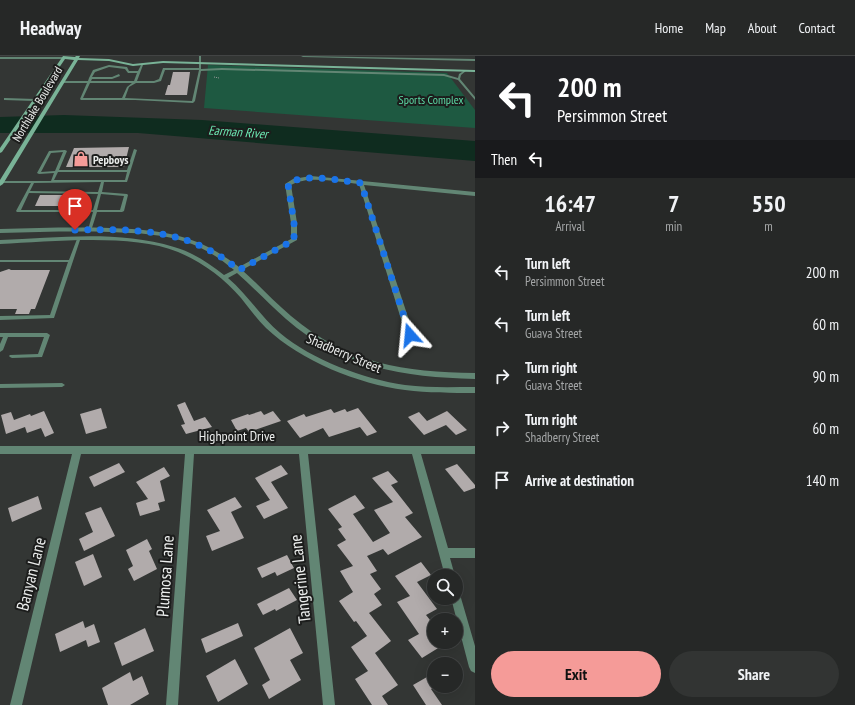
<!DOCTYPE html>
<html lang="en">
<head>
<meta charset="utf-8">
<style>
	body { margin:0; font-family:"PT Sans Narrow",sans-serif; background:#323433; color:#f1f3f6; height:100vh; display:flex; flex-direction:column; font-size:15px; white-space:nowrap }
	* { box-sizing:border-box; margin:0 }
	p { font-size:13px; color:#a4a6a7 }
	.icon { flex:none; width:22px; height:22px; fill:none; stroke:currentColor; stroke-width:2; stroke-linecap:round; stroke-linejoin:round }
	.map { position:relative; flex:1; overflow:hidden }
	.panel { display:flex; flex-direction:column; background:#262827; width:380px }
	.panel>* { flex:none }
	.guide { background:#202124; color:#fff; overflow:hidden }
	.fabs { position:absolute; left:427px; top:513px; display:grid; gap:8px }
	.fabs a { display:grid; place-items:center; width:36px; height:36px; border-radius:50%; background:#262827; box-shadow:0 4px 16px #0002,0 0 0 1px #424444; font-size:20px }
	.pin { position:absolute; display:grid; place-items:center; width:34px; height:34px; color:#fff; margin:-41px -17px; border-radius:50% 50% 50% 0; rotate:-45deg; box-shadow:0 0 4px #0007 }
	.pin .icon { rotate:45deg }
	.me { position:absolute; width:44px; margin:-22px; rotate:342deg; stroke-linejoin:round; filter:drop-shadow(0 0 3px #0008) }
	.turn { display:flex; align-items:center; gap:14px; height:84px; padding:0 16px; font-size:18px }
	.turn .icon { width:52px; height:52px; stroke-width:2.5 }
	.turn b { display:block; font-size:28px; line-height:34px }
	.then { display:flex; align-items:center; height:38px; padding:0 16px; background:#0003; gap:8px; font-size:15px }
	.eta { display:flex; justify-content:space-evenly; align-items:center; height:68px; text-align:center }
	.eta b { font-size:24px; font-weight:700; line-height:28px }
	.action { display:flex; gap:8px; margin-top:auto; padding:8px 16px }
	.action a { flex:1; height:46px; border-radius:24px; background:#f59b98; color:#111; font-size:16px; font-weight:700; line-height:46px; text-align:center }
	.action a+a { background:#323433; color:#f1f3f6 }
	ul { padding:0; list-style:none }
	li { display:flex; align-items:center; gap:12px; height:52px; padding:0 16px }
	li div { flex:1 }
	li b { display:block; font-size:15px }
	li em { font-style:normal }
	header { display:flex; align-items:center; gap:24px; box-sizing:border-box; height:56px; padding:0 20px; background:#262827; border-bottom:1px solid #424444 }
	header strong { font-size:19px }
	nav { display:flex; gap:22px; margin-inline-start:auto; font-size:14px }
	main { display:flex; flex:1; min-height:0 }
	.map>svg:first-child { display:block }
	.green { fill:#1e5941 }
	.water { fill:#0f2c1f }
	.building { fill:#b1abab }
	.lines { fill:none; stroke-linecap:round; stroke-linejoin:round }
	.path { stroke:#989a99; stroke-width:1; stroke-dasharray:1 1; stroke-linecap:butt }
	.lane { fill:#628674; fill-rule:evenodd }
	.street { fill:#628674; fill-rule:evenodd }
	.secondary { fill:#79b397; fill-rule:evenodd }
	.route { stroke:#1a73e8; stroke-width:7; stroke-dasharray:0 12.6 }
	.labels { text-anchor:middle; dominant-baseline:central; stroke-width:4; stroke-linejoin:round; paint-order:stroke }
	.far-park-label { font-size:12px; fill:#5cdba6; stroke:#1c1d1c }
	.far-street-label { font-size:12px; fill:#ebedec; stroke:#1c1d1c }
	.far-poi-label { font-size:12px; font-weight:bold; fill:#ebedec; stroke:#1c1d1c; text-anchor:start }
	.far-water-label { font-size:13px; font-style:italic; fill:#6debb5; stroke:#1c1d1c }
	.street-label { font-size:14px; fill:#ebedec; stroke:#1c1d1c }
	.near-street-label { font-size:17px; fill:#ebedec; stroke:#1c1d1c }
</style>
</head>
<body>
<header>
<strong>Headway</strong>
<nav><a>Home</a><a>Map</a><a>About</a><a>Contact</a></nav>
</header>
<main>
<div class="map">
<svg width="475" height="649" viewBox="0 0 475 649">
	<rect width="100%" height="100%" fill="#333634"/>
	<polygon class="green" points="208,9 447,17 475,54 475,72 204,52"/>
	<polygon class="water" points="64,59 202,64 475,85 475,105 138,77 0,77 0,61"/>
	<g class="building">
		<polygon points="173,16 190,16 187,39 165,39 168,29 170,29"/>
		<polygon points="129,91 124,111 66,111 74,92"/>
		<polygon points="40,139 72,139 67,150 35,150"/>
		<polygon points="9,213 11,214 50,214 35,253 31,253 29,258 15,258 17,253 0,253 0,216"/>
		<polygon points="185,346 194,365 205,361 212,371 186,378 181,369 185,368 177,349"/>
		<polygon points="101,352 107,372 86,378 80,358"/>
		<polygon points="358,352 377,376 367,380 360,371 329,381 323,372 300,382 287,365 304,358 306,361 331,353 334,357 345,353 347,356"/>
		<polygon points="44,355 54,377 45,381 41,372 27,377 25,371 6,378 1,359 11,356 14,364 30,358 31,360"/>
		<polygon points="261,355 264,359 273,355 281,365 249,376 246,372 237,375 231,364 248,358 249,359"/>
		<polygon points="447,355 467,374 456,379 446,369 424,379 408,361 419,356 427,365"/>
		<polygon points="119,407 125,416 94,431 89,421"/>
		<polygon points="457,408 475,429 475,432 464,436 445,413"/>
		<polygon points="281,409 288,418 271,426 288,452 264,463 256,450 270,444 255,422"/>
		<polygon points="164,411 170,420 160,425 165,445 158,447 160,454 140,460 136,447 148,443 136,426"/>
		<polygon points="388,415 398,426 391,429 413,457 405,461 422,481 388,499 383,493 367,500 377,515 370,518 381,533 374,538 382,549 369,557 391,585 375,597 398,629 382,640 388,649 372,649 355,623 368,615 351,591 367,580 356,565 354,566 339,545 353,536 340,515 353,510 337,489 346,484 338,473 342,471 328,453 355,439 365,452 353,458 373,486 390,477 374,454 393,446 372,422"/>
		<polygon points="38,440 42,453 12,466 8,452"/>
		<polygon points="235,441 242,451 231,456 244,482 212,495 206,480 220,475 207,454"/>
		<polygon points="101,451 115,480 84,495 79,483 93,476 85,457"/>
		<polygon points="147,483 152,493 149,495 157,513 134,525 128,513 133,510 126,494"/>
		<polygon points="93,498 102,521 84,530 75,506"/>
		<polygon points="287,499 294,512 277,520 275,516 262,522 257,512"/>
		<polygon points="421,506 431,519 417,526 437,553 426,559 434,569 434,586 448,586 422,602 408,584 419,578 397,546 410,540 395,520"/>
		<polygon points="289,532 297,544 276,555 275,553 263,559 257,548"/>
		<polygon points="83,565 85,572 94,568 100,586 88,591 86,584 60,596 55,578"/>
		<polygon points="238,567 243,580 206,597 201,583"/>
		<polygon points="145,572 154,595 122,610 114,587"/>
		<polygon points="290,572 303,597 290,604 301,624 269,643 262,629 270,624 254,592"/>
		<polygon points="235,603 248,628 218,646 206,620"/>
		<polygon points="130,616 133,625 142,620 149,638 130,649 108,649 102,632"/>
		<polygon points="434,617 434,632 431,633 442,649 426,649 413,629"/>
	</g>
	<g class="lines">
		<polyline class="path" points="214,21 219,22"/>
		<g class="lane">
			<path d="M199,0h2v13l21,-1 222,6 14,4 1,-4 6,-4 1,1 -5,4 -1,4 15,18v3l-17,-20 -14,-4 -222,-6 -21,1 -6,30 -2,2 -58,-3h-54l-1,-1 7,-16h-25l-1,-1 1,-1h26l1,-3 4,-8 16,-5 18,2 2,4h9l3,-6 1,-1 1,1 -6,16h17l5,-2 4,-11h36zM109,11l16,2 3,4h9l-3,8h-43l1,-2h20l8,-3 -1,-2 -7,3h-20l3,-5zM165,14h34l-7,31 -67,-3 4,-11 7,-4h18l7,-2zM90,27h42l-5,4 -5,11h-39z"/>
			<polygon points="0,1 64,1 65,2 64,3 0,3"/>
			<polygon points="5,42 35,43 36,44 35,45 4,44 4,42"/>
			<path d="M134,93l3,1 -10,32h-23l-2,10 25,2 1,1 -4,16 -2,1h-25l-6,19h-2l-1,-1 5,-18h-76l-1,-1 15,-28h-31v-2h51l3,-8 -15,1 -2,-1 12,-22 16,-1 2,1 -8,19h68zM63,96l-8,19 -14,1 10,-19zM58,116h69l-2,8h-71zM101,126l-3,10 -68,-1 4,-8zM29,137l69,1 -5,16h-72zM101,138l23,2 -4,14h-23z"/>
			<polygon points="77,183 78,183 80,184 54,262 0,264 0,260 50,259 68,206 0,206 0,204 69,204"/>
			<polygon points="0,277 47,277 50,279 42,301 12,302 10,301 9,300 10,299 38,298 44,281 8,281 3,294 0,296 0,288 3,281 0,281"/>
			<polygon points="62,327 65,329 62,331 0,332 0,328"/>
		</g>
		<g class="street">
			<polygon points="301,0 475,3 475,5 303,1"/>
			<path d="M311,120l164,16v4l-111,-11 50,150 -1,2h-3l-4,-2 -47,-151c-20,-2 -51,-9 -68,1l6,38v17l-55,30c17,15 32,32 49,46 57,48 113,56 184,57v6c-72,-2 -133,-11 -189,-60 -17,-15 -32,-31 -49,-46l-9,5c19,16 33,39 52,55 32,27 84,46 125,52 23,3 47,2 70,2v6c-23,0 -47,0 -70,-3 -47,-6 -104,-29 -139,-62 -9,-9 -17,-20 -25,-30 -17,-20 -39,-36 -63,-46 -48,-19 -127,-10 -178,-8v-4c57,-2 118,-10 174,7 18,5 35,16 50,28l10,-5c-13,-11 -27,-20 -42,-26 -26,-10 -54,-11 -82,-12 -36,-1 -73,0 -110,1v-4c37,-1 73,-2 110,-1 29,1 60,3 87,14 15,6 29,15 42,25l52,-28v-16l-6,-39 8,-5z"/>
			<polygon points="0,390 475,390 475,398 421,398 448,492 475,492 475,502 450,502 455,520 445,520 412,398 308,398 335,649 323,649 299,398 194,398 178,649 166,649 185,398 81,398 22,649 10,649 72,398 0,398"/>
			<polygon points="456,537 460,538 461,542 475,590 475,617 471,615 469,611 451,542 456,542"/>
		</g>
		<polygon class="secondary" points="63,0 75,1 76,0 80,0 79,2 109,3 133,8 163,5 475,14 475,16 163,7 133,10 109,5 78,4 3,128 0,130 0,124 74,4 65,3 2,96 0,97 0,92"/>
	</g>
	<g class="lines">
		<path class="route" d="M75,174c63,-1 113,-2 164,40l55,-30v-17l-6,-39c15,-12 54,-3 73,-1l49,152"/>
	</g>
	<defs>
		<symbol id="shop-bare" viewBox="-9 -9 18 18"><path d="M-5-2.5h2.3a2.7 3.5 0 0 1 5.4 0H5L5.5 6h-11ZM-1.5-2.5h3a1.5 2.3 0 0 0-3 0Z" fill="#f59b98" stroke="#1c1d1c" stroke-width="2.5" paint-order="stroke"/></symbol>
	</defs>
	<g fill-rule="evenodd">
		<use href="#shop-bare" x="70" y="92" width="22" height="22"/>
	</g>
	<g class="labels">
		<g class="far-park-label">
			<text x="431" y="43">Sports Complex</text>
		</g>
		<g class="far-street-label">
			<text transform="translate(37 48) rotate(-59)">Northlake Boulevard</text>
		</g>
		<g class="far-poi-label">
			<text x="93" y="103">Pepboys</text>
		</g>
		<g class="far-water-label">
			<text transform="translate(238 76) rotate(4)">Earman River</text>
		</g>
		<g class="street-label">
			<text transform="translate(344 297) rotate(23)">Shadberry Street</text>
			<text x="237" y="380">Highpoint Drive</text>
		</g>
		<g class="near-street-label">
			<text transform="translate(31 518) rotate(-76)">Banyan Lane</text>
			<text transform="translate(165 520) rotate(-86)">Plumosa Lane</text>
			<text transform="translate(300 523) rotate(-96)">Tangerine Lane</text>
		</g>
	</g>
</svg>
<div class="fabs">
<a><svg class="icon" aria-label="search" viewBox="0 0 24 24"><circle cx="10" cy="10" r="6"/><path d="M15 15l6 6"/></svg></a>
<a>+</a>
<a>−</a>
</div>
<div class="pin" style="left:75px;top:174px;background:#d93025"><svg class="icon" aria-label="arrive" viewBox="0 0 24 24"><path d="M6 21V4h12l-3 4 3 4H6"/></svg></div>
<svg class="me" style="left:410px;top:279px" viewBox="-20 -20 40 40"><path d="M0-17L14 15 0 8-14 15z" fill="#1a73e8" stroke="#fff" stroke-width="4"/></svg>
</div>
<section class="panel">
<div class="guide">
<div class="turn"><svg class="icon" aria-label="left" viewBox="0 0 24 24"><path d="M17 20v-9H6M10 6l-5 5 5 5"/></svg><div><b>200 m</b>Persimmon Street</div></div>
<div class="then">Then<svg class="icon" aria-label="left" viewBox="0 0 24 24"><path d="M17 20v-9H6M10 6l-5 5 5 5"/></svg></div>
</div>
<div class="eta">
<div><b>16:47</b><p>Arrival</p></div>
<div><b>7</b><p>min</p></div>
<div><b>550</b><p>m</p></div>
</div>
<ul>
<li><svg class="icon" aria-label="left" viewBox="0 0 24 24"><path d="M17 20v-9H6M10 6l-5 5 5 5"/></svg><div><b>Turn left</b><p>Persimmon Street</p></div><em>200 m</em></li>
<li><svg class="icon" aria-label="left" viewBox="0 0 24 24"><path d="M17 20v-9H6M10 6l-5 5 5 5"/></svg><div><b>Turn left</b><p>Guava Street</p></div><em>60 m</em></li>
<li><svg class="icon" aria-label="right" viewBox="0 0 24 24"><path d="M7 20v-9h11M14 6l5 5-5 5"/></svg><div><b>Turn right</b><p>Guava Street</p></div><em>90 m</em></li>
<li><svg class="icon" aria-label="right" viewBox="0 0 24 24"><path d="M7 20v-9h11M14 6l5 5-5 5"/></svg><div><b>Turn right</b><p>Shadberry Street</p></div><em>60 m</em></li>
<li><svg class="icon" aria-label="arrive" viewBox="0 0 24 24"><path d="M6 21V4h12l-3 4 3 4H6"/></svg><div><b>Arrive at destination</b></div><em>140 m</em></li>
</ul>
<div class="action"><a>Exit</a><a>Share</a></div>
</section>
</main>
</body>
</html>
